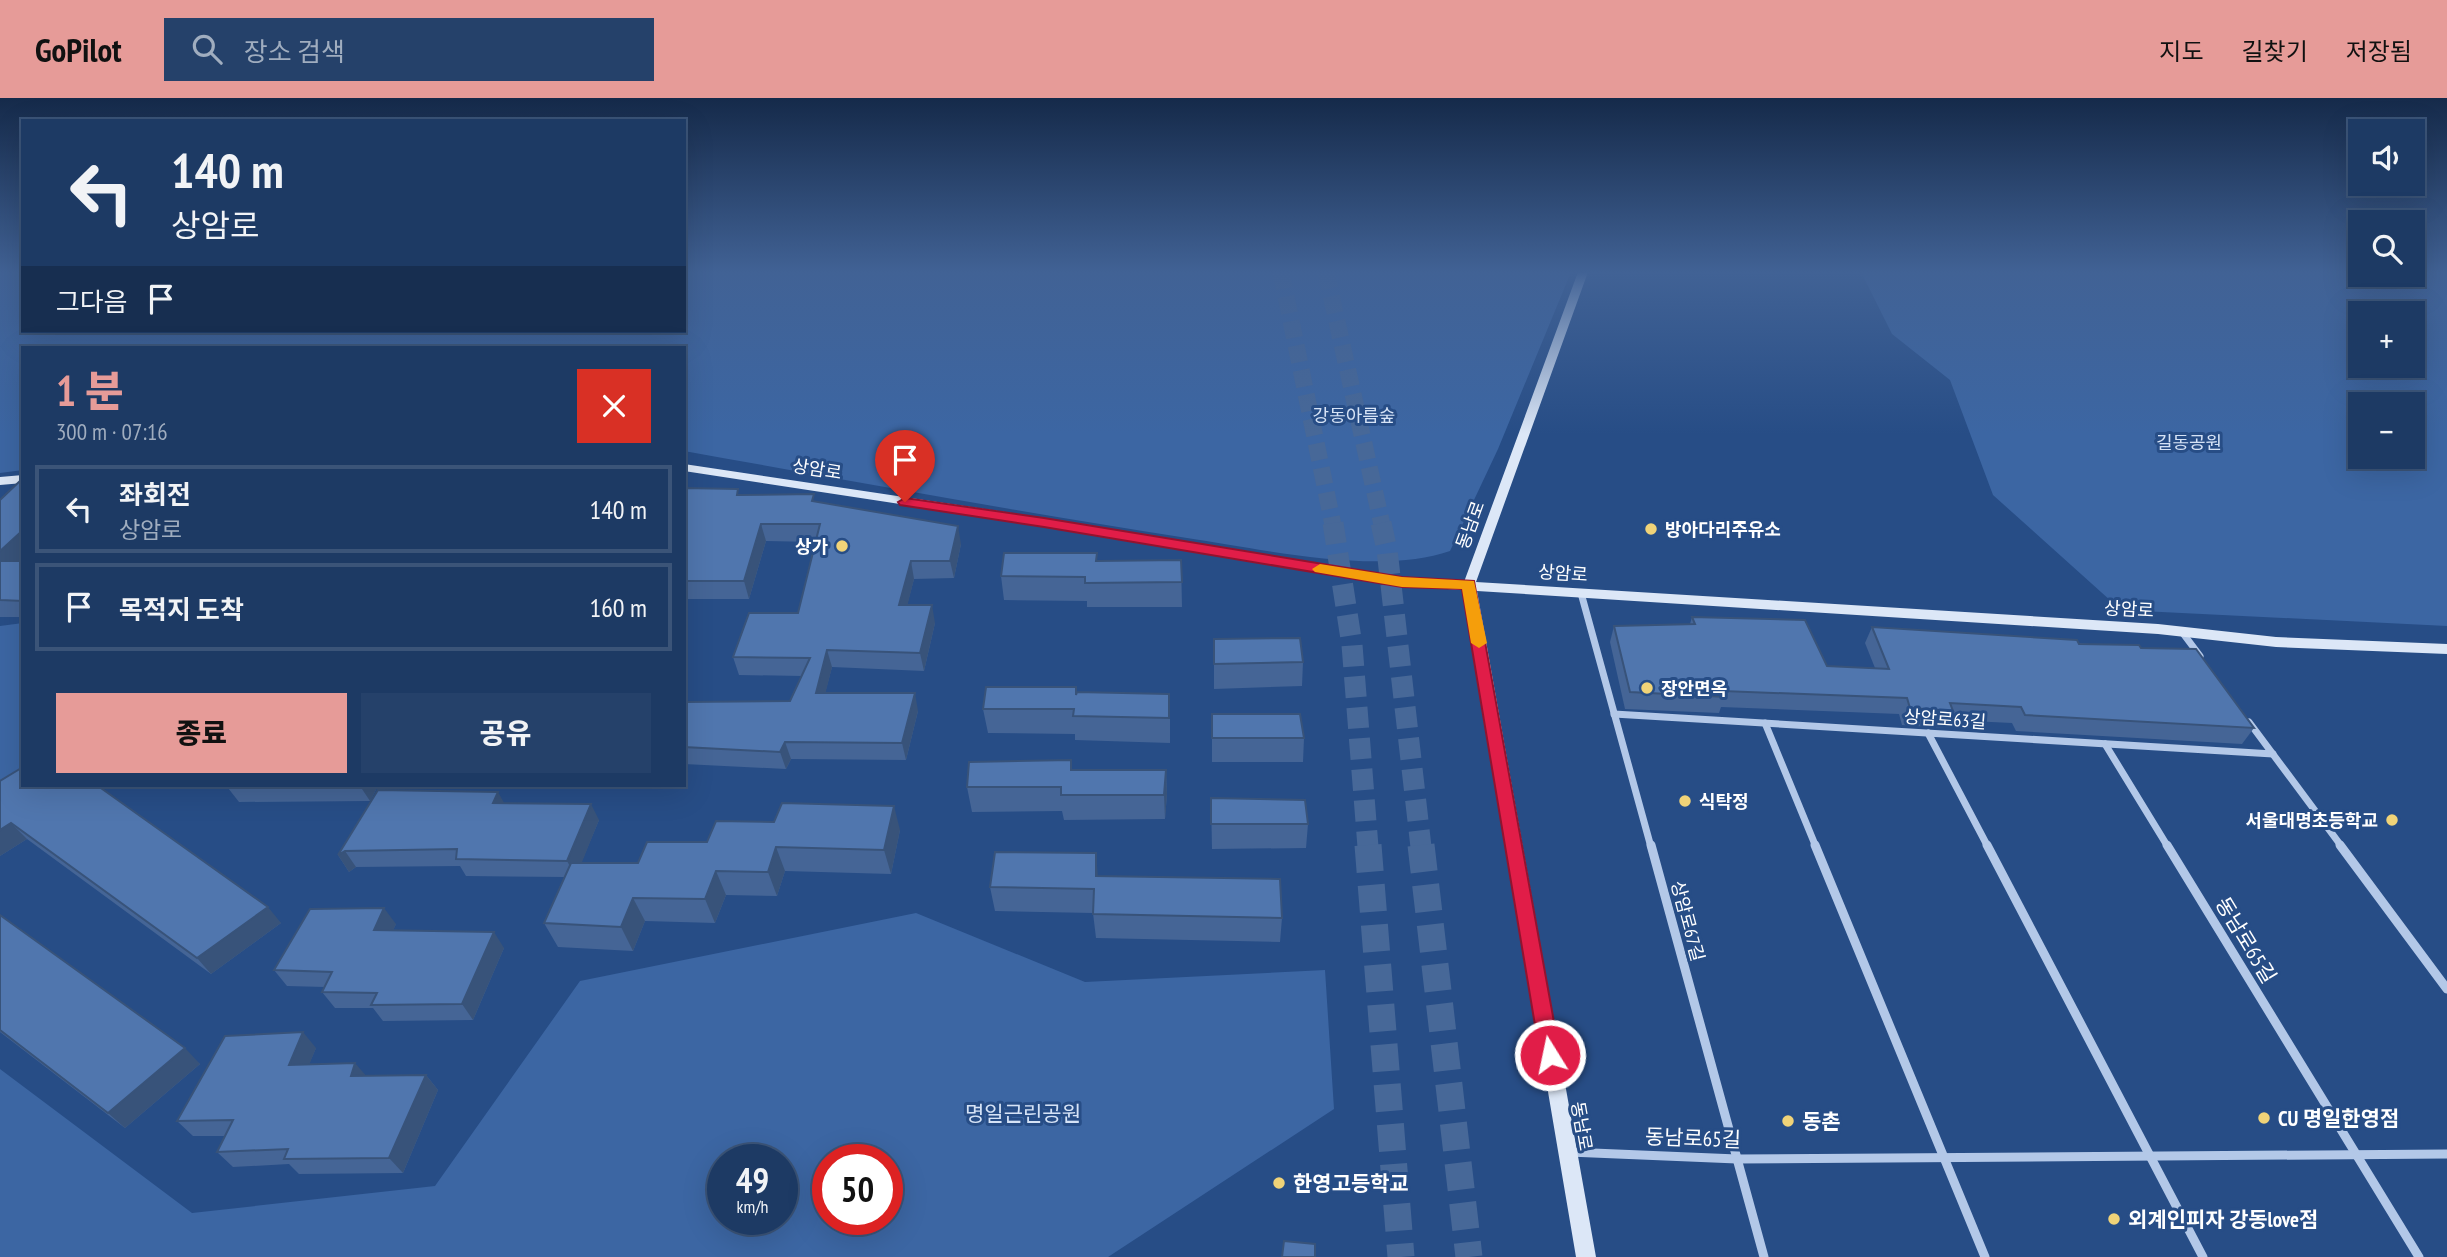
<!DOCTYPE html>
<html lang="ko">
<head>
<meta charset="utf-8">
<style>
	body { margin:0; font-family:"PT Sans Narrow","Noto Sans KR",sans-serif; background:#25416a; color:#f1f3f6; height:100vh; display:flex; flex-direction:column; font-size:26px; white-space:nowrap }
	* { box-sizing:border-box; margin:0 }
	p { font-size:23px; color:#a0adbf }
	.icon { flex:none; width:38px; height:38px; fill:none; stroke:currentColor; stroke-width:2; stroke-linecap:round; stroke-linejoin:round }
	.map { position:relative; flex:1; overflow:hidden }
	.side { position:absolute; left:21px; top:248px; width:665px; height:441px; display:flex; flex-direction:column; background:#1d3a64; border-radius:0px; box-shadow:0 7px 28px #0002,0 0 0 2px #3b5478 }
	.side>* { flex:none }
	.hud { position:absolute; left:21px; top:21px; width:665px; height:214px; border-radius:0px; box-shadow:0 7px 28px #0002,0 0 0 2px #3b5478; background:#1d3a64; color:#f1f3f6; overflow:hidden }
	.controls { position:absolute; left:2348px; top:21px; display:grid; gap:14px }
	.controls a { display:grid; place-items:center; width:77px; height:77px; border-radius:0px; background:#1d3a64; box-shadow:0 7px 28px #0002,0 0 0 2px #3b5478; font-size:35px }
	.speed { position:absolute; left:707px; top:1046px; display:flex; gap:14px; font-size:35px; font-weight:700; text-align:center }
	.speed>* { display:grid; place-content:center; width:91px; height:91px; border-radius:50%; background:#1d3a64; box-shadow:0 7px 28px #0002,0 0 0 2px #3b5478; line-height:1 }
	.speed small { font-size:18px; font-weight:400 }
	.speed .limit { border:10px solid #d22; background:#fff; color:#111 }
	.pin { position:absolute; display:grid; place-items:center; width:60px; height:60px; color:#fff; margin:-72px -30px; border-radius:50% 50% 50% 0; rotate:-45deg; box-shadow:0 0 7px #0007 }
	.pin .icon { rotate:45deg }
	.me { position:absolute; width:77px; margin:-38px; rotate:350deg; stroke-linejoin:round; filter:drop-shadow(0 0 5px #0008) }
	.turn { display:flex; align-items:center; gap:24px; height:147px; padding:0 35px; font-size:32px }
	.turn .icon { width:91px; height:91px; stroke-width:2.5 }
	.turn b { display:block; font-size:49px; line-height:60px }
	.then { display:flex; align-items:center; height:66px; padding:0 35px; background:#0003; gap:14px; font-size:26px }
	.round { display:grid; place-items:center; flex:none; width:74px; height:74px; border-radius:0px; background:#25416a }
	.headline { display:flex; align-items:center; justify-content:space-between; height:119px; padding:0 35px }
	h1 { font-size:42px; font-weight:800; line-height:52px; color:#e69b98 }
	.action { display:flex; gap:14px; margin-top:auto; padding:14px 35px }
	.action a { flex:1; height:80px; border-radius:0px; background:#e69b98; color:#111; font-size:28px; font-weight:800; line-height:80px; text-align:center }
	.action a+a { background:#25416a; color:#f1f3f6 }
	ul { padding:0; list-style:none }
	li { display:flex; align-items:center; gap:21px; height:88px; margin:0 14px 10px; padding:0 21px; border:4px solid #3b5478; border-radius:0px }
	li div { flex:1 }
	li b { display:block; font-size:26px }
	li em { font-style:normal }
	header { display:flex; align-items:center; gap:42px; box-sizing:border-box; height:98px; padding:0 35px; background:#e69b98; color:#111 }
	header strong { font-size:33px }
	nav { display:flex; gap:38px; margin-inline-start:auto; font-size:24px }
	.search { width:490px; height:63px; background:#25416a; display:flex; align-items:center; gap:18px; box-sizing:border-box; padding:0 24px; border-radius:0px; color:#a0adbf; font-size:26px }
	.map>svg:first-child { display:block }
	.green { fill:#3c66a3; fill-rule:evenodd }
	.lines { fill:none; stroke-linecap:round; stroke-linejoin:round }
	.highway-tunnel-far2 { stroke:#476898; stroke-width:17; stroke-dasharray:17 8; stroke-linecap:butt }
	.highway-tunnel-far1 { stroke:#476898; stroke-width:21; stroke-dasharray:21 10; stroke-linecap:butt }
	.highway-tunnel { stroke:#476898; stroke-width:27; stroke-dasharray:27 13; stroke-linecap:butt }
	.street-far1 { stroke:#b3c8e8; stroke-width:7 }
	.street { stroke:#b3c8e8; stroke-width:9 }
	.secondary { fill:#dce7f7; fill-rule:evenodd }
	.wall { fill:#456596 }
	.shaded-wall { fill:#38537a }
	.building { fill:#5076ae; stroke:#38537a; stroke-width:2 }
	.route { fill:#e11d48; stroke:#92132f; stroke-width:2 }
	.slow { fill:#f59e0b }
	.poi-dot { fill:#f0d378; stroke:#274d86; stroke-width:2.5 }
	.labels { text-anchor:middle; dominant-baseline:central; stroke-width:6; stroke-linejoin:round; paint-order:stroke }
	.park-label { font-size:18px; fill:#d6e3f6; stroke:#274d86 }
	.street-label { font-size:18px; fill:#fff; stroke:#274d86 }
	.poi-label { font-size:18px; font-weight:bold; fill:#fff; stroke:#274d86; text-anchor:start }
	.near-street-label { font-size:21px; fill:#fff; stroke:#274d86 }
	.near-park-label { font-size:21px; fill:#d6e3f6; stroke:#274d86 }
	.near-poi-label { font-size:21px; font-weight:bold; fill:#fff; stroke:#274d86; text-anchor:start }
</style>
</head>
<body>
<header>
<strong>GoPilot</strong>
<div class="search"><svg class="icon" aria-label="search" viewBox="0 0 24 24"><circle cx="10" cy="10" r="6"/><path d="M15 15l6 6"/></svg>장소 검색</div>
<nav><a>지도</a><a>길찾기</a><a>저장됨</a></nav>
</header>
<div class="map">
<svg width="2447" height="1159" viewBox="0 0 2447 1159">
	<rect width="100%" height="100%" fill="#274d86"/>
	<g class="green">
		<path d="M0,174h23v59h661v-59h887l-73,177 -48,102c-71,25 -188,-2 -263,-13 -168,-26 -335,-57 -503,-87v-103h-661v122l-23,3z"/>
		<path d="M1861,174h500v3h52v-3h34v354l-326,-16 -128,-115 -43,-115 -58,-46zM2413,215v53h-52v-53zM2413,306v53h-52v-53z"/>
		<polygon points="23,525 23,686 0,700 0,528"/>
		<path d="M916,815l169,69 240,-12 9,139 -226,148h-1108v-188l192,144 243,-27 145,-205zM782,1062v60h-59v-60zM887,1062v60h-59v-60z"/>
	</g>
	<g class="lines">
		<g class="highway-tunnel-far2">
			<polyline points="1281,174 1333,427"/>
			<polyline points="1326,174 1382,427"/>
		</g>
		<g class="highway-tunnel-far1">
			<polyline points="1333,425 1352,547 1368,749"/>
			<polyline points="1381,425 1387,452 1421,749"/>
		</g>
		<g class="highway-tunnel">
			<polyline points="1368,747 1401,1159"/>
			<polyline points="1421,747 1469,1159"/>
		</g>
		<g class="street-far1">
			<polyline points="1581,495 1651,749"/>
			<polyline points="2182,534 2200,558"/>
			<polyline points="1614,616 2273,656"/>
			<polyline points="2249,624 2342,749"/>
			<polyline points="1765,625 1816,749"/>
			<polyline points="1928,635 1988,749"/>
			<polyline points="2105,646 2168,749"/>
		</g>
		<g class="street">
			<polyline points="1651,747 1764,1159"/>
			<polyline points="1815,747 1985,1159"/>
			<polyline points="1987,747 2203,1159"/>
			<polyline points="2167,747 2419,1159"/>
			<polyline points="2340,747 2447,891"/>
			<polyline points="1569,1054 1737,1061 2447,1056"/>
		</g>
		<g class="secondary">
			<polygon points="1578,174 1588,174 1476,484 2158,526 2276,539 2447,546 2447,556 2276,549 2158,536 1477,493 1596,1159 1576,1159 1463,492 1402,488 1044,428 684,373 684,366 1044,420 1402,480 1464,484"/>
			<polygon points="23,377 23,385 0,387 0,379"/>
		</g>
	</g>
	<g class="wall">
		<polygon points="23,381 23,460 20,463 23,463 23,519 0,519 0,402"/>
		<polygon points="684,390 740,397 815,403 961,446 954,480 914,481 907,507 935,525 924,573 832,569 825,595 918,613 906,662 791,661 786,671 684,666 684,604 790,603 802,578 739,577 733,559 798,515 815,444 766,443 749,501 684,501"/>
		<polygon points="1181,462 1182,509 1087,509 1087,503 1004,502 1001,478 1098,463"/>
		<polygon points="1692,519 1827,568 1875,570 1865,545 1872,529 2141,550 2254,630 2242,646 2016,633 2012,625 1949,622 1944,630 1902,627 1899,616 1721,609 1719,615 1625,611 1610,544 1614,528 1690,526"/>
		<polygon points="1214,541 1303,564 1302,588 1214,591"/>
		<polygon points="1077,597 1170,620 1170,645 1075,642 1075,636 988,635 983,611"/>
		<polygon points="1212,616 1304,640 1303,664 1212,664"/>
		<polygon points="1072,672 1166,672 1167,696 1165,721 1064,722 1062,713 972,714 967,689"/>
		<polygon points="0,683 23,688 138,688 141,691 103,691 281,825 211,876 27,741 0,758"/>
		<polygon points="146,688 378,688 370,703 239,704 228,690 149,691"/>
		<polygon points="378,692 504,705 599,722 581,765 638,765 707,744 900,732 891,776 785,773 777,798 726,797 715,825 645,823 633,853 558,849 544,825 565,779 466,778 460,768 356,769 349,774 338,757"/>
		<polygon points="1211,700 1308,726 1306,750 1212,751"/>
		<polygon points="1098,778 1282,820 1280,844 1096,840 1093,815 995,813 990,789"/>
		<polygon points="0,817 200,966 125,1030 0,934"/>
		<polygon points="396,826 393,832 504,850 473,922 383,923 373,910 335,910 322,894 325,889 287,888 274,872"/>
		<polygon points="316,950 309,966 366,978 426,977 438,992 403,1075 299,1076 289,1066 233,1069 217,1054 225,1038 193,1038 177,1023"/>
	</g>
	<g class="shaded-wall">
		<polygon points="761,426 766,443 749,501 744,483"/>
		<polygon points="958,428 961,446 954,480 950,463"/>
		<polygon points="23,432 23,460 3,479 0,474 0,453"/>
		<polygon points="911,463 914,481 903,525 899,507"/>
		<polygon points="932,507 935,525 924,573 920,555"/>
		<polygon points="827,552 832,569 821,613 816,595"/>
		<polygon points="915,595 918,613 906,662 902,645"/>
		<polygon points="785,644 791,661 786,671 780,654"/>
		<polygon points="1166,672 1167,696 1165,721 1164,697"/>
		<polygon points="360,688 378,688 370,703"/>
		<polygon points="498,694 507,710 493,705"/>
		<polygon points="591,706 599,722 576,779 567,763"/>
		<polygon points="894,708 900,732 891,776 884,752"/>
		<polygon points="11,725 27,741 0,758 0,732"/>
		<polygon points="776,749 785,773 777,798 768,774"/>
		<polygon points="345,753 356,769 349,774 338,757"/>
		<polygon points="1096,755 1098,779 1096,778"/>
		<polygon points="716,773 726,797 715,825 705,801"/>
		<polygon points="633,800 645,823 633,853 621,829"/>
		<polygon points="268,809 281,825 211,876 197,860"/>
		<polygon points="384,810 396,826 386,848 374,832"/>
		<polygon points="494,834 504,850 473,922 462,906"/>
		<polygon points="303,934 316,950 303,982 289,967"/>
		<polygon points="185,950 200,966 125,1030 108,1015"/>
		<polygon points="355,965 368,980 351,978"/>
		<polygon points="426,977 438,992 403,1075 389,1060"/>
	</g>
	<g class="building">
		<polygon points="22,381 23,432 0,453 0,402"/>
		<polygon points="684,390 738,391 737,397 814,396 812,403 958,428 950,463 911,463 899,507 932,507 920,555 827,552 816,595 915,595 902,645 785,644 780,654 684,649 684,604 790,603 810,560 733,559 749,515 798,515 820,426 761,426 744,483 684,483"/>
		<polygon points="1004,455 1097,455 1096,463 1181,462 1182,484 1085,485 1085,479 1001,478"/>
		<polygon points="0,463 23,463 23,503 0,502"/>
		<polygon points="1692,519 1805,522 1827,568 1889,571 1872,529 2077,542 2079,546 2139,547 2141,550 2196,551 2254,630 2025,617 2021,609 1950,605 1953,613 1910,610 1907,600 1723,593 1725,599 1630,594 1614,528 1695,526"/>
		<polygon points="1300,540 1303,564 1214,566 1214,541"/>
		<polygon points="986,589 1076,589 1076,597 1077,594 1169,596 1169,620 1073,618 1074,611 983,611"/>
		<polygon points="1212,616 1300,616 1304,640 1212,640"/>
		<polygon points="1071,662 1071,672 1166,672 1164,697 1061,697 1061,689 967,689 969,664"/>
		<polygon points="23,669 23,688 98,688 268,809 197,860 11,725 0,732 0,683"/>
		<polygon points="378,692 498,694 493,705 591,706 567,763 456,761 457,751 345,753 338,757"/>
		<polygon points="1211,700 1305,702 1308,726 1211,726"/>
		<polygon points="782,705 894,708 884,752 776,749 768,774 716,773 705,801 633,800 621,829 544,825 571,765 638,765 647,744 707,744 716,723 774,724"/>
		<polygon points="995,754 1096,755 1096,778 1280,781 1282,820 1093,816 1094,791 990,789"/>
		<polygon points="384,810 374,832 494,834 462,906 371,907 377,895 322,894 332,874 274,872 310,811"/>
		<polygon points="0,817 185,950 108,1015 0,932"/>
		<polygon points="303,934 289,967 355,965 351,978 426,977 389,1060 284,1061 288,1051 217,1054 233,1022 177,1023 225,938"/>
		<polygon points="1284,1143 1315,1146 1315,1159 1282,1159"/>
	</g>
	<linearGradient id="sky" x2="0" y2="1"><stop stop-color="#152a4a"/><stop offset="0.52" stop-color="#416295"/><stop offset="1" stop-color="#416295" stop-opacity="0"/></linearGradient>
	<rect width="2447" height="336" fill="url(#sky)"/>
	<polygon class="route" points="905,400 1044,420 1402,479 1474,483 1560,957 1557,963 1550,966 1543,963 1540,957 1462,491 1402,489 1044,429 900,407 898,404"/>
	<polygon class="slow" points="1320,466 1402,479 1474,483 1487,545 1479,550 1471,545 1462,491 1402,489 1315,474 1312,471"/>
	<g class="poi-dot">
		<circle cx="1651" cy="431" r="7"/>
		<circle cx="842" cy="448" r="7"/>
		<circle cx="1647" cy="590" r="7"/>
		<circle cx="1685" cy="703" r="7"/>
		<circle cx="2392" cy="722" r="7"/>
		<circle cx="2264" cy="1020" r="7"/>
		<circle cx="1788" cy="1023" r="7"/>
		<circle cx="1279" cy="1085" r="7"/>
		<circle cx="2114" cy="1121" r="7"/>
	</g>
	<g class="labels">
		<g class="park-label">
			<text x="1354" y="317">강동아름숲</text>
			<text x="2189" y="344">길동공원</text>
		</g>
		<g class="street-label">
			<text transform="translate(817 371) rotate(9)">상암로</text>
			<text transform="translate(1470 427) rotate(-70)">동남로</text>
			<text transform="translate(1563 475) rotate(4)">상암로</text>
			<text transform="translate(2129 511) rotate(3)">상암로</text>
			<text transform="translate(1945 621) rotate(4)">상암로63길</text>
			<text transform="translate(1688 823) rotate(75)">상암로67길</text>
			<text transform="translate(1582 1028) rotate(80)">동남로</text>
		</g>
		<g class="poi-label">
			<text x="1665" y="431">방아다리주유소</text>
			<text x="828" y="448" text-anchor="end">상가</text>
			<text x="1661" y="590">장안면옥</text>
			<text x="1699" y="703">식탁정</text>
			<text x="2378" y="722" text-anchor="end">서울대명초등학교</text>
		</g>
		<g class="near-street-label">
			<text transform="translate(2246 842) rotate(59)">동남로65길</text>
			<text transform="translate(1693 1040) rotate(2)">동남로65길</text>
		</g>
		<g class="near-park-label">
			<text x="1023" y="1015">명일근린공원</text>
		</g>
		<g class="near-poi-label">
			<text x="2278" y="1020">CU 명일한영점</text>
			<text x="1802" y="1023">동촌</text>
			<text x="1293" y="1085">한영고등학교</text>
			<text x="2128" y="1121">외계인피자 강동love점</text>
		</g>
	</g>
</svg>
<div class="controls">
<a><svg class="icon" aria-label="sound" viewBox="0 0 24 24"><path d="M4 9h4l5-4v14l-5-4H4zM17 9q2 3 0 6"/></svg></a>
<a><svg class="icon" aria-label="search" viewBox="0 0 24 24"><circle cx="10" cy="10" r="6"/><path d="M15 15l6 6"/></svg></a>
<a>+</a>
<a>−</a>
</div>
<div class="speed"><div>49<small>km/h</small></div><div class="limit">50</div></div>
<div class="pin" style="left:905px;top:404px;background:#d93025"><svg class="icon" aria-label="arrive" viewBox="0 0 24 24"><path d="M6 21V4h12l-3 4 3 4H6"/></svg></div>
<svg class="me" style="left:1550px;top:957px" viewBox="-20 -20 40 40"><circle r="17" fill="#e11d48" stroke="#fff" stroke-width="3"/><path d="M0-11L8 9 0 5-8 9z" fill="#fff"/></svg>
<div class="hud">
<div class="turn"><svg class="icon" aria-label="left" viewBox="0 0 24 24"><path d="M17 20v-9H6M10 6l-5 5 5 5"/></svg><div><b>140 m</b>상암로</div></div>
<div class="then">그다음<svg class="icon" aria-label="arrive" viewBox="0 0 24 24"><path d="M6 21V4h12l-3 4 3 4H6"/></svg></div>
</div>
<section class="side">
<div class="headline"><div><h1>1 분</h1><p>300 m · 07:16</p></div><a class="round" style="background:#d93025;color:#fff"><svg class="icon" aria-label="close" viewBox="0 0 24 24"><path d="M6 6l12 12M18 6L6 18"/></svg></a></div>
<ul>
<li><svg class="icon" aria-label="left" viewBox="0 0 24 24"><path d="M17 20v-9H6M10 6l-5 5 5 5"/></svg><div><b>좌회전</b><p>상암로</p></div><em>140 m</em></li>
<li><svg class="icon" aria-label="arrive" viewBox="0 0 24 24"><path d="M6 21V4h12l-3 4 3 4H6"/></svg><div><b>목적지 도착</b></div><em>160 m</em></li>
</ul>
<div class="action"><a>종료</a><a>공유</a></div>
</section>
</div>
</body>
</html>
